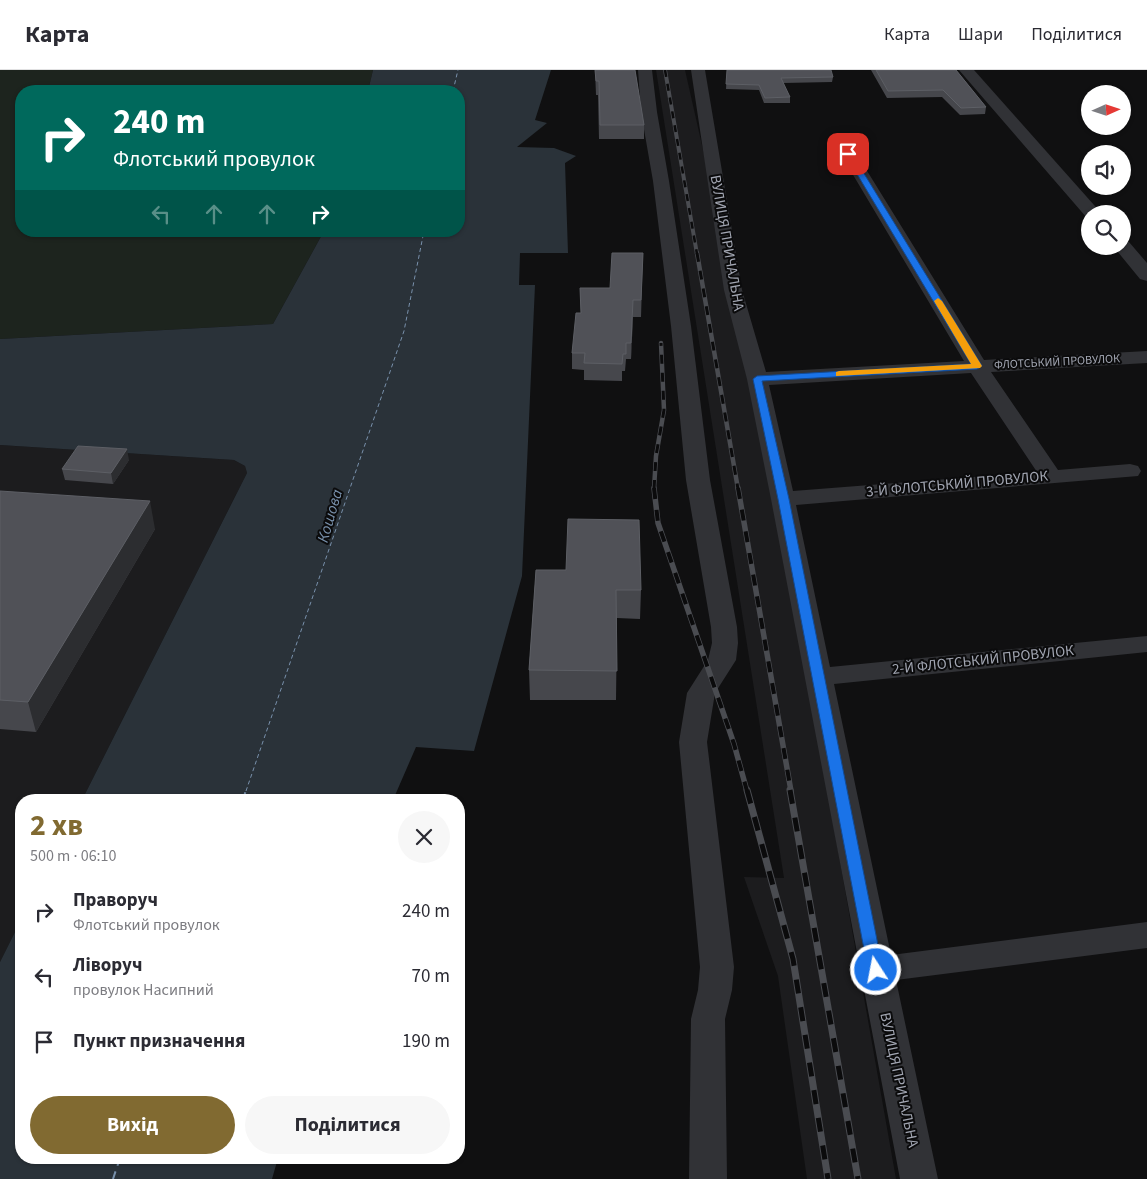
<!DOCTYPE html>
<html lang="uk">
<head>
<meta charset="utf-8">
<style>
	body { margin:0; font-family:"Source Sans 3",sans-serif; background:#f7f7f7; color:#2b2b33; height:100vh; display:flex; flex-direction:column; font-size:19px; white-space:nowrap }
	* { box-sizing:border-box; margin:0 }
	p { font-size:16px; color:#7c7c81 }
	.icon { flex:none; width:28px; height:28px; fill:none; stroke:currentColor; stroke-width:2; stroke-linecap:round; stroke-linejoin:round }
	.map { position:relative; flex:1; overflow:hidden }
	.sheet { position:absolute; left:15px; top:724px; width:450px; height:370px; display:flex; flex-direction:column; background:#fff; border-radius:20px; box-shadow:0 1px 4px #0004 }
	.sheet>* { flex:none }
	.top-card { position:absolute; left:15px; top:15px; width:450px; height:152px; border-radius:20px; box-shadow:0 1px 4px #0004; background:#00695c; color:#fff; overflow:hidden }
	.needle { width:32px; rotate:87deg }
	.fabs { position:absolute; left:1081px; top:15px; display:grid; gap:10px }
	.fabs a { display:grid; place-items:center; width:50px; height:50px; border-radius:50%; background:#fff; box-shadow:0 1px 4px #0004; font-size:25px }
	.pin { position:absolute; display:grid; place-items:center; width:42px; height:42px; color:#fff; margin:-21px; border-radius:10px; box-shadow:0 2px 8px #0006 }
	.me { position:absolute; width:55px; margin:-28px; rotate:349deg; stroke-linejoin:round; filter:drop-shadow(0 0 4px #0008) }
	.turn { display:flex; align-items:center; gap:18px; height:105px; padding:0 15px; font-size:22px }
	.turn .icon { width:65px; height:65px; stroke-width:2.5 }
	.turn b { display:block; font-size:35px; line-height:42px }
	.lanes { display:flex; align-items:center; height:48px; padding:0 15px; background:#0003; justify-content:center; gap:25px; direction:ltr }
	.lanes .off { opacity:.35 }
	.round { display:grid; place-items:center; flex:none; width:52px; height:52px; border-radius:26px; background:#f7f7f7 }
	.headline { display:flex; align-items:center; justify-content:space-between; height:85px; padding:0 15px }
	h1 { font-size:30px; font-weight:700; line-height:38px; color:#816a31 }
	.button { display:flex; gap:10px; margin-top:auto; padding:10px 15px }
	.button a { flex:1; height:58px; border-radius:30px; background:#816a31; color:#fff; font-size:20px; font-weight:700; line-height:58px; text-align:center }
	.button a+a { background:#f7f7f7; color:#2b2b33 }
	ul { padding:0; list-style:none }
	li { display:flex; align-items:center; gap:15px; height:65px; padding:0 15px }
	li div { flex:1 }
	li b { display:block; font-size:19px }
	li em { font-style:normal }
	header { display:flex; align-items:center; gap:30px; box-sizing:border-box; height:70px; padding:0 25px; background:#fff; border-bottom:1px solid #e1e1e2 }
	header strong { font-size:24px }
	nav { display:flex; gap:28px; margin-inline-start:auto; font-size:18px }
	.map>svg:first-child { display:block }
	.built { fill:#1c1c1e }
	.green { fill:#1d241e }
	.water { fill:#2a3239 }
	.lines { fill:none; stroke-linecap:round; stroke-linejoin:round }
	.ferry-far1 { stroke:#7991ac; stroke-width:1; stroke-dasharray:4 3; stroke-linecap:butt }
	.ferry { stroke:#7991ac; stroke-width:2; stroke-dasharray:8 6; stroke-linecap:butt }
	.minor { fill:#313236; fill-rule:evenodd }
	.tertiary { fill:#313236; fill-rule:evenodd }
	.rail-far3-casing { stroke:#4a4c51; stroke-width:4 }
	.rail-far2-casing { stroke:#4a4c51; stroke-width:4.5 }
	.rail-far1-casing { stroke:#4a4c51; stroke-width:5.5 }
	.rail-casing { stroke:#4a4c51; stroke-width:7 }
	.rail-far3 { stroke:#0b0b0c; stroke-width:2.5; stroke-dasharray:7; stroke-linecap:butt }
	.rail-far2 { stroke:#0b0b0c; stroke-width:3; stroke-dasharray:9; stroke-linecap:butt }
	.rail-far1 { stroke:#0b0b0c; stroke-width:4; stroke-dasharray:11; stroke-linecap:butt }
	.rail { stroke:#0b0b0c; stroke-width:5; stroke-dasharray:14; stroke-linecap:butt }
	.wall { fill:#46474c }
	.shaded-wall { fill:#2c2d30 }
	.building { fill:#505157; stroke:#5d5f65 }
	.route { fill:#1a73e8; stroke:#114b97 }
	.slow { fill:#f59e0b }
	.labels { text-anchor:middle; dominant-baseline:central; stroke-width:4; stroke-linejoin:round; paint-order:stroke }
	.far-street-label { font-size:12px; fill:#a2a6b2; stroke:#0b0b0c }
	.street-label { font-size:15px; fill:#a2a6b2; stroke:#0b0b0c }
	.water-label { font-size:16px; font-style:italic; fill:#7991ac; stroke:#0b0b0c }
</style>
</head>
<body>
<header>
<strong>Карта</strong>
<nav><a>Карта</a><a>Шари</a><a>Поділитися</a></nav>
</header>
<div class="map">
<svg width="1147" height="1109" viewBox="0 0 1147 1109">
	<rect width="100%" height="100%" fill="#101011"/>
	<g class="built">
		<polygon points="656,0 685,0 755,310 896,1109 807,1109 778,906 744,807 784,808"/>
		<polygon points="0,375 234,390 245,396 247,403 82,730 21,730 21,850 0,892"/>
	</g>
	<polygon class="green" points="0,0 373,0 368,21 21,21 21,161 324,161 273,254 0,269"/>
	<g class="water">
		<polygon points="373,0 551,0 535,50 547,53 517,77 554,78 576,86 565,93 568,183 520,183 519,215 535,215 522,506 474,681 416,677 393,730 82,730 247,403 245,396 234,390 0,375 0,269 273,254 324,161 459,161 459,21 368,21"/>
		<polygon points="21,850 21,1088 278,1088 272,1109 0,1109 0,892"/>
	</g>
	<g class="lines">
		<g class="ferry-far1">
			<polyline points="453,21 458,0"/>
			<polyline points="246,721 404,261 424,161"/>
		</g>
		<g class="ferry">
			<polyline points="243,730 246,720"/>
			<polyline points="113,1109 120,1088"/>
		</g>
		<g class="minor">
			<polygon points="638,0 652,0 657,42 669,111 691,256 710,410 737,557 738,573 736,590 715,623 707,672 734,897 732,920 725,949 727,1109 689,1109 691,949 698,920 700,897 679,672 687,623 708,590 712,573 711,557 686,410 671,256 653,111 641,42"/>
			<path d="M691,0h14l37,220 24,82 198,-11 -124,-208 2,-3h12l2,3 128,207 163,-9v12l-156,9 67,98 72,-6 8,2 3,5 -3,5 -342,29 34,162 317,-31v16l-313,32 57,271 256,-33v26l-251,32 42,199h-38l-129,-680 -24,-120 -23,-89zM971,303l66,99 -244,19 -24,-106z"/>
		</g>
		<g class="tertiary">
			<polygon points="959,0 974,0 1102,144 1090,144 1090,149 1087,148"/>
			<polygon points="1122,170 1129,172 1147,193 1147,211 1140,209 1113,176 1122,176"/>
		</g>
		<defs>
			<polyline id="rail-far3" points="665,0 697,184"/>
			<g id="rail-far2">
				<polyline points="697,183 738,419"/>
				<polyline points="654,419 656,386 664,340 661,273"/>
			</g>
			<g id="rail-far1">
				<polyline points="654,418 658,453 734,674 747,721"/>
				<polyline points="738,418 791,721"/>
			</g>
			<g id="rail">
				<polyline points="747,720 793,889 828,1109"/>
				<polyline points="790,720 858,1109"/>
			</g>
		</defs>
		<use href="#rail-far3" class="rail-far3-casing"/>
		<use href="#rail-far2" class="rail-far2-casing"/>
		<use href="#rail-far1" class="rail-far1-casing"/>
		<use href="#rail" class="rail-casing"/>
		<use href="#rail-far3" class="rail-far3"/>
		<use href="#rail-far2" class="rail-far2"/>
		<use href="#rail-far1" class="rail-far1"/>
		<use href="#rail" class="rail"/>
	</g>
	<g class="wall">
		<polygon points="595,0 635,0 644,55 644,69 599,69 598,25 596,25"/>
		<polygon points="727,0 833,7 832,12 783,13 790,27 790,33 764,33 759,20 726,19"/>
		<polygon points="871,0 956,0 986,37 985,44 960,45 942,27 887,28"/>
		<polygon points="643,183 641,247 633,247 631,289 626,289 625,301 622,301 622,311 584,310 584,300 572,299 572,283 581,243 580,218 610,218"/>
		<polygon points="129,390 113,414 65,410 62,399"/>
		<polygon points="0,421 155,459 36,662 0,659"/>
		<polygon points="536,500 641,520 640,549 617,548 616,630 530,630 529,600"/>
	</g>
	<g class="shaded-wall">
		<polygon points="633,230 633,247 631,289 631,273"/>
		<polygon points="127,379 129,390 113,414 111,403"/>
		<polygon points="150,431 155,459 36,662 28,632"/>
	</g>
	<g class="building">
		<polygon points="595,0 635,0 644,55 600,55 599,11 596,11"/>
		<polygon points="727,0 831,0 833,7 781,8 790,27 765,28 759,15 726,14"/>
		<polygon points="876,0 956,0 986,37 961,38 943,20 888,21"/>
		<polygon points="612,183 643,183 641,230 633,230 631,273 626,273 626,284 623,284 622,294 584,293 585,283 572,283 576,243 581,243 580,218 610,218"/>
		<polygon points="78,376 127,379 111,403 62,399"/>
		<polygon points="0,421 150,431 28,632 0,630"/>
		<polygon points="568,449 639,450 641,520 616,520 617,601 529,600 536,500 566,500"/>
	</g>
	<polygon class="route" points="848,81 852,84 982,296 977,299 762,311 789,429 883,900 881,904 876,906 871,904 868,900 778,429 753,309 757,306 971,294 845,84"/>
	<polygon class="slow" points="938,228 942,231 982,296 980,298 836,306 836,302 839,301 971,294 934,231"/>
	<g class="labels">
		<g class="far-street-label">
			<text transform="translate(1057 292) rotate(-3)">ФЛОТСЬКИЙ ПРОВУЛОК</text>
		</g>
		<g class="street-label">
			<text transform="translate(727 173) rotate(80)">ВУЛИЦЯ ПРИЧАЛЬНА</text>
			<text transform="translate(957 414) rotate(-5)">3-Й ФЛОТСЬКИЙ ПРОВУЛОК</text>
			<text transform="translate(983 590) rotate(-6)">2-Й ФЛОТСЬКИЙ ПРОВУЛОК</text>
			<text transform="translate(899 1010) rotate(78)">ВУЛИЦЯ ПРИЧАЛЬНА</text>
		</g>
		<g class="water-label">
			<text transform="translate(330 446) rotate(-74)">Кошова</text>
		</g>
	</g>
</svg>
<div class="fabs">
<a><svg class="needle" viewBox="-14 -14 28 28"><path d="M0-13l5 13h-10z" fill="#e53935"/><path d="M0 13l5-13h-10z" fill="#7c7c81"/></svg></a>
<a><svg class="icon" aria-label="sound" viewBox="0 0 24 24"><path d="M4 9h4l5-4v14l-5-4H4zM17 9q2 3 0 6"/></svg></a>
<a><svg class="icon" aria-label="search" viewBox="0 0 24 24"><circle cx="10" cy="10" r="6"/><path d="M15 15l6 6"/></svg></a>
</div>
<div class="pin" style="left:848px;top:84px;background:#d93025"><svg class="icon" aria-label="arrive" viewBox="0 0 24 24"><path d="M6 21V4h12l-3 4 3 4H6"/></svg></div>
<svg class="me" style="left:876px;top:900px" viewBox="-20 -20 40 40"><circle r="17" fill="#1a73e8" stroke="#fff" stroke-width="3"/><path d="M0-11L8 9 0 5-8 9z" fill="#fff"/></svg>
<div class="top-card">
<div class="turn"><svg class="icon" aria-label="right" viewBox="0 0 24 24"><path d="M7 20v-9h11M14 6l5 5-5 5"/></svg><div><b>240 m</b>Флотський провулок</div></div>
<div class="lanes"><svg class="icon off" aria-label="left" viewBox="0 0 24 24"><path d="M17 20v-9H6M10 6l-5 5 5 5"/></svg><svg class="icon off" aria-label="ahead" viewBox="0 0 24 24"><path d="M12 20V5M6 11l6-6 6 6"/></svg><svg class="icon off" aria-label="ahead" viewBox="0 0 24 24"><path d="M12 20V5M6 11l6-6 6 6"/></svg><svg class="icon" aria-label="right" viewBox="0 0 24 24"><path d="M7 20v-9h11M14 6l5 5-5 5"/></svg></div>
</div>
<section class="sheet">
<div class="headline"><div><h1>2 хв</h1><p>500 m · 06:10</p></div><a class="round"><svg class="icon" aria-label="close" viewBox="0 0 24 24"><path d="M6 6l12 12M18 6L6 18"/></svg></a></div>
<ul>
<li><svg class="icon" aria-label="right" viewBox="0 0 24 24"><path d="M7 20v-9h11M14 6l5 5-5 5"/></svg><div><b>Праворуч</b><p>Флотський провулок</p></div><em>240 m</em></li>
<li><svg class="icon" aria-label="left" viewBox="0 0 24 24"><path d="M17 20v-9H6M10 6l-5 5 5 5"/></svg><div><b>Ліворуч</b><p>провулок Насипний</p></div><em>70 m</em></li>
<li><svg class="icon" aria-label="arrive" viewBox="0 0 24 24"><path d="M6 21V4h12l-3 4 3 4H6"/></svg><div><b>Пункт призначення</b></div><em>190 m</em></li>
</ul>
<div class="button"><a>Вихід</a><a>Поділитися</a></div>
</section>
</div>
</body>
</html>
